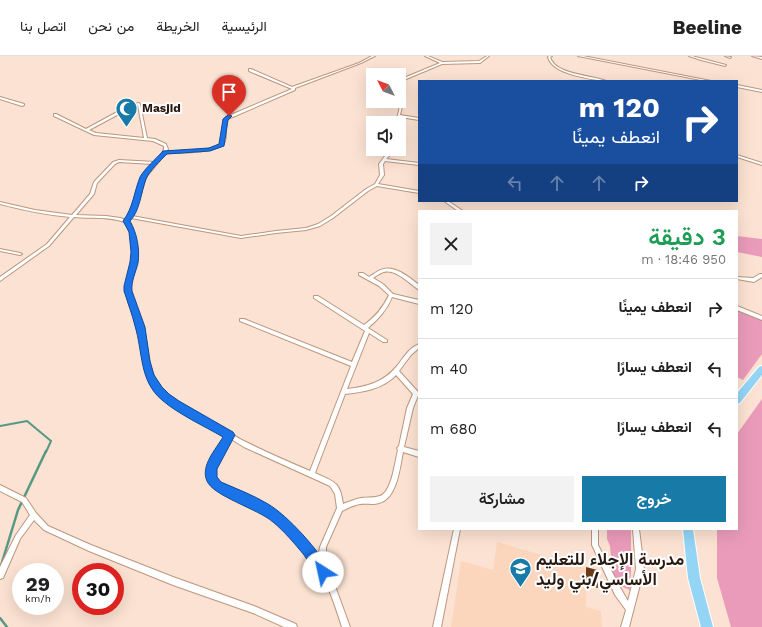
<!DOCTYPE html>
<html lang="ar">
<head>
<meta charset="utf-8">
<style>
	body { margin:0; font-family:"Work Sans",Vazirmatn,sans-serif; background:#f2f2f2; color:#222; direction:rtl; height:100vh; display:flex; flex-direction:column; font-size:15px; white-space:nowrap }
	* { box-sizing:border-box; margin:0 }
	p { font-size:13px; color:#767676 }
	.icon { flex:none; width:22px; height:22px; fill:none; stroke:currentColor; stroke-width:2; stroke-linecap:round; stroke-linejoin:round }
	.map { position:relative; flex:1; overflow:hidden; direction:ltr }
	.side { position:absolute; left:418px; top:154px; width:320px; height:320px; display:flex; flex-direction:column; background:#fff; border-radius:0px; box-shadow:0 4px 16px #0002; direction:rtl }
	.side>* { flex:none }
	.guide { position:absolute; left:418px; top:24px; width:320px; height:122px; border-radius:0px; box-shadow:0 4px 16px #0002; direction:rtl; background:#1a4fa0; color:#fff; overflow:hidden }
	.needle { width:26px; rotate:312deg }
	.controls { position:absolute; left:366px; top:12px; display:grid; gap:8px }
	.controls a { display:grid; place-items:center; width:40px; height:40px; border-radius:0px; background:#fff; box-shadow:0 4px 16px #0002; font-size:20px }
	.speed { position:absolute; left:12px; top:507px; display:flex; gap:8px; font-size:20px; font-weight:700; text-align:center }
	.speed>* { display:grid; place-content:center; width:52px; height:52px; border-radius:50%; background:#fff; box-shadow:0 4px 16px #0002; line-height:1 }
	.speed small { font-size:10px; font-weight:400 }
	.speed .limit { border:6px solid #d22; background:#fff; color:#111 }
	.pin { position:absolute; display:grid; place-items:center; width:34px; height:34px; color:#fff; margin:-41px -17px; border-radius:50% 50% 50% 0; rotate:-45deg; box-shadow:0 0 4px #0007 }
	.pin .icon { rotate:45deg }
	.me { position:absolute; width:44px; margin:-22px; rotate:325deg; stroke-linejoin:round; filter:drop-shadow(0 0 3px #0008) }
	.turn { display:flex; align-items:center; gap:14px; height:84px; padding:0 12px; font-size:18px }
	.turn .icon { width:52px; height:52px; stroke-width:2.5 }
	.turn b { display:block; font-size:28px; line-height:34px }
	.lanes { display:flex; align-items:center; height:38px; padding:0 12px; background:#0003; justify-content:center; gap:20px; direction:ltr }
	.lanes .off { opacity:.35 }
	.round { display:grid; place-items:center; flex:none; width:42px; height:42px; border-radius:0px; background:#f2f2f2 }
	.head { display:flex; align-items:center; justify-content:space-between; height:68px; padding:0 12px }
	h1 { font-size:24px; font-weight:600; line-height:30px; color:#1e9e55 }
	.cta { display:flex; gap:8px; margin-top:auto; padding:8px 12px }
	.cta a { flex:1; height:46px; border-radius:0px; background:#187aa6; color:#fff; font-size:16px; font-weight:600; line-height:46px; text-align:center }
	.cta a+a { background:#f2f2f2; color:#222 }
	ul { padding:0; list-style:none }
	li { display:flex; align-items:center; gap:12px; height:60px; padding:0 12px; border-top:1px solid #e0e0e0 }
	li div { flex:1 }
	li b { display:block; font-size:15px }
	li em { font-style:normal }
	header { display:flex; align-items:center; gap:24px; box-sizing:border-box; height:56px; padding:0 20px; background:#fff; border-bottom:1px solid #e0e0e0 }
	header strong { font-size:19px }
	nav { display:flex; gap:22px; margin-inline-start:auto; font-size:14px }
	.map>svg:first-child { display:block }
	.built { fill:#fcd5bd }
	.green { fill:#ea9bba }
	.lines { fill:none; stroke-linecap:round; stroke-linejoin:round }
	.stream-far1 { stroke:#559984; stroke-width:2 }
	.stream { stroke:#559984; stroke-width:2.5 }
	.building { fill:#6b3a16 }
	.minor-casing { stroke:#bc967d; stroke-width:2 }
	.primary-casing { stroke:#fff; stroke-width:2 }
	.minor { fill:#fff; fill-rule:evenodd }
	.primary { fill:#94d4f5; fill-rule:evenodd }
	.route { fill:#1a73e8; stroke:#114b97 }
	.labels { text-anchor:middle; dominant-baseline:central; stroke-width:4; stroke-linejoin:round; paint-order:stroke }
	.far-poi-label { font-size:12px; font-weight:bold; fill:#281a10; stroke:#fff; text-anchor:start }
	.near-poi-label { font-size:17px; font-weight:bold; fill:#281a10; stroke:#fff; text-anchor:start }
</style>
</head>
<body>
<header>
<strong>Beeline</strong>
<nav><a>الرئيسية</a><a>الخريطة</a><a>من نحن</a><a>اتصل بنا</a></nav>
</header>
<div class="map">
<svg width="762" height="571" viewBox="0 0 762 571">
	<rect width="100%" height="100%" fill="#fbe2d2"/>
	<polygon class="built" points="497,486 585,512 586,551 601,555 602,571 451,571 461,505 493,514"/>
	<g class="green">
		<polygon points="737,180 762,183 762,201 737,196"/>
		<polygon points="737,252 762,263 762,298 743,324 737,321"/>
		<polygon points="762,343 762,571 731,571 717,522 717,473 737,473 737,378"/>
		<polygon points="607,473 631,473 631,515 630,534 618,529 613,521 610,490 607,483"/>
	</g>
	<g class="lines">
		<polyline class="stream-far1" points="0,370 27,365 51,385 46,396"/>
		<g class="stream">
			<polyline points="0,513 18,454 46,395"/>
			<polyline points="0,562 7,571"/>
		</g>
	</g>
	<polygon class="building" points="586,511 597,514 598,532 586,529"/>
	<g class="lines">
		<defs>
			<g id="minor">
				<path d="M372,0h3l-14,7 -66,25v2l-67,29c-4,7 0,18 -4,24 -7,11 -46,10 -58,10l-20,24 -5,17 -9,22 109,20 35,-5 30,-3 12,-4 13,-8 35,-27 9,-5 5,-9 -1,-11 6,-8 2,-7h4l-2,7 -3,3 33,4v2l-34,-4 -2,3 1,11 -6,9 41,7v2l-42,-7 -9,5 -35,27 -13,8 -14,4 -30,3 -35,5 -110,-20 -1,2h-2l-1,-1 10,-25 5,-17 11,-13 -34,-2 -4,2 -18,19 -3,11 -18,21 30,1 14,2 7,2c9,14 12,31 8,47 -2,9 -6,17 -4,27 1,12 8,22 12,34 4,16 4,35 12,50 9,19 31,29 49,39 15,9 29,19 44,26 20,10 41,19 62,28l41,-105 -111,-45v-2h4l108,43 13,-31 -51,-33v-2h4l46,29c11,-8 19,-17 25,-30l-10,-9 -20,-11v-2h4l6,4c5,-3 9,-7 15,-8 12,-3 26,9 35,16v5c-9,-6 -23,-21 -35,-18 -4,1 -8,4 -11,6l10,6 10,10 26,6v4l-27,-7c-5,13 -14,22 -24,31l19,12v2h-4l-14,-9 -22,56c20,-2 37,-7 50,-23 7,-9 12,-18 22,-22v4l-8,7 -12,16 20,22 -6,15 -9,39 15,4v6l-16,-5c-3,15 -6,47 -24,51 -6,2 -13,0 -19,1 -6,1 -12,4 -18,7l-16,36v12l1,12 8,15 15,41h-8c-4,-12 -8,-25 -13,-37 -13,-27 -34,-56 -58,-74 -3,-2 -6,-5 -10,-6 -14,-8 -45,-15 -52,-30 -6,-14 9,-33 17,-44 -11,-6 -21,-12 -32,-18 -17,-11 -37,-21 -45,-40 -7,-16 -7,-34 -11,-51 -4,-13 -13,-26 -12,-40 0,-7 3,-12 5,-18 4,-15 2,-34 -6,-47 -17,-6 -34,-3 -51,-5l-25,29 -49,35v-4l47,-33 23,-27c-24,-2 -47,-7 -70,-13v-2l35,8 37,5 18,-21 4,-12 19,-20 6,-2 36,2c4,-5 10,-10 9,-16l-11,-5 -59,-6 -40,-19v-2h2l30,15 44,-24 9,-2 1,1 7,34 8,1 11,5 2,5 -1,2c10,0 50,1 54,-9 4,-7 -1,-15 5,-25l66,-28 -43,-18v-2h2l41,18 67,-24zM138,49l6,33 -48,-5 -7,-3 43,-23zM396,319l17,19 -6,14 -8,38 -2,2 1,2c-3,11 -6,42 -18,46 -6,2 -13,1 -19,2 -6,1 -12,4 -18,6 -3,-23 -9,-22 -28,-31l30,-79c18,-2 38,-5 51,-19zM231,383l13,8 86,39 5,8 2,14 -17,39 -2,12c-14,-20 -29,-40 -50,-53 -5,-3 -11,-5 -17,-7 -10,-4 -32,-12 -36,-22 -5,-10 10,-30 16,-38z"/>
				<polygon points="425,0 428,0 442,6 479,5 487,0 489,0 480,7 442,8 399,26 399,24 440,7"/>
				<path d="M549,0h3l-2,1c5,18 42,18 56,24h-4c-15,-3 -50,-7 -54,-24z"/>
				<polygon points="578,0 583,0 711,25 706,25"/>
				<polygon points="689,0 692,0 703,3 726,9 725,10 701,4"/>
				<polygon points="725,0 731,1 730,2"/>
				<polygon points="752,0 762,1 762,3"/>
				<polygon points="737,29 762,34 762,36 737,31"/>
				<polygon points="399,34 400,35 403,46 400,59 419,62 419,64 400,61 398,67 396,67 401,46 399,40"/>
				<polygon points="0,41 24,48 24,49 22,50 0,43"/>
				<polygon points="737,99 762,107 762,109 737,101"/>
				<polygon points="444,145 448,145 463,155 458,155"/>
				<polygon points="0,193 20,197 22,198 20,199 0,195"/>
				<polygon points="760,218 762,218 762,221 754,226 737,223 737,221 753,222"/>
				<polygon points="737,250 762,260 762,264 737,254"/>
				<polygon points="0,429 26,442 36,457 48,470 91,489 173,521 254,550 296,568 297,571 284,571 253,557 173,529 89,495 44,474 34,464 20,483 3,522 0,523 0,511 16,479 30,459 22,446 0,435"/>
				<polygon points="454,473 460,473 441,571 433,571"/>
				<polygon points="592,473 598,473 598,489 621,533 628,545 636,513 633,473 639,473 644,513 629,571 621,571 626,554 615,539 593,491 592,489"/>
			</g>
			<g id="primary">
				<polygon points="762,310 762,319 740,347 737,348 737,337 759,311"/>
				<polygon points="683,473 693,473 700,522 713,571 701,571 688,522"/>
			</g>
		</defs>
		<use href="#minor" class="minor-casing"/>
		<use href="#primary" class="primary-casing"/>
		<use href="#minor" class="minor"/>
		<use href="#primary" class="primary"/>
	</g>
	<path class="route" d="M228,59l4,1 -4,4 -4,26 -14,5 -43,3c-7,7 -17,16 -21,25 -5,13 -6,32 -16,42 7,12 10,28 8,42 -2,9 -7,18 -6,28l13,36 5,34 4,14 8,12 7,7 10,7 54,31 2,3 -2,4 -16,30v8l4,5c16,7 32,13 47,22 19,11 53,48 62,68l-2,4 -5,2c-9,-3 -13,-15 -19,-23 -9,-11 -20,-24 -31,-33 -15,-13 -60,-26 -66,-41 -7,-15 9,-32 16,-44 -19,-11 -45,-23 -61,-37 -23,-19 -19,-48 -27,-74 -3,-12 -7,-23 -11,-35v-5l6,-24 1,-10 -2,-20 -6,-11c10,-13 11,-29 17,-44 5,-9 16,-18 23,-26l46,-3 10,-4 4,-25z"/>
	<defs>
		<symbol id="mosque-pin" viewBox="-11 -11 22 30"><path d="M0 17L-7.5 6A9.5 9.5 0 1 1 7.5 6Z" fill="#187aa6" stroke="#fff"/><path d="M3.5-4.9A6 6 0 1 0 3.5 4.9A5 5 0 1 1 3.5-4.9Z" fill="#fff"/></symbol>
		<symbol id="school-pin" viewBox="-11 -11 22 30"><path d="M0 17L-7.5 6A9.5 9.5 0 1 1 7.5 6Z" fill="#187aa6" stroke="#fff"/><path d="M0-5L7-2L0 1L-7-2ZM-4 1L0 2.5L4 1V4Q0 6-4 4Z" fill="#fff"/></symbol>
	</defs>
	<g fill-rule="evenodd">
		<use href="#mosque-pin" x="114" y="40" width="25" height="34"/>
		<use href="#school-pin" x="508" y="500" width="25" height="34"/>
	</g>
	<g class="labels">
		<g class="far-poi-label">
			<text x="142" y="52">Masjid</text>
		</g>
		<g class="near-poi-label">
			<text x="536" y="503">مدرسة الإجلاء للتعليم<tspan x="536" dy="20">الأساسي/بني وليد</tspan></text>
		</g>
	</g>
</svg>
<div class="controls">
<a><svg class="needle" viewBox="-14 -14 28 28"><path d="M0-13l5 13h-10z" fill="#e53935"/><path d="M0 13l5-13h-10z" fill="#767676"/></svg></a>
<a><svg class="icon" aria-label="sound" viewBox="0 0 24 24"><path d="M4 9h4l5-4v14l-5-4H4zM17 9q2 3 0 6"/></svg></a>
</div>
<div class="speed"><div>29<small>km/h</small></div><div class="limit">30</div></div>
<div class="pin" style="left:229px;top:60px;background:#d93025"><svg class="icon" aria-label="arrive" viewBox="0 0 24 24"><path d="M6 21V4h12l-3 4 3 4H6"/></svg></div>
<svg class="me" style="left:323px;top:516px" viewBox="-20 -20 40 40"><circle r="19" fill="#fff"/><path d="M0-13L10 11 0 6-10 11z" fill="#1a73e8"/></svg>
<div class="guide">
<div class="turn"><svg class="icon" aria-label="right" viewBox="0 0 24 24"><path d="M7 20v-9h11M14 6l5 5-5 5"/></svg><div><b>120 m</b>انعطف يمينًا</div></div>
<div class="lanes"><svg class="icon off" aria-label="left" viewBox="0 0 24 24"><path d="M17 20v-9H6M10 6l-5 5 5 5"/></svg><svg class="icon off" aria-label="ahead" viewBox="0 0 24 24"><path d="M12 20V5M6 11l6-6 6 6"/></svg><svg class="icon off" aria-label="ahead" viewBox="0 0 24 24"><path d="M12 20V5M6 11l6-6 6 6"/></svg><svg class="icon" aria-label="right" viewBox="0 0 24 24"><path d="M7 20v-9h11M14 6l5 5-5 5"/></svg></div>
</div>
<section class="side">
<div class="head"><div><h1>3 دقيقة</h1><p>950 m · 18:46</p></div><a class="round"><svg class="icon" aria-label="close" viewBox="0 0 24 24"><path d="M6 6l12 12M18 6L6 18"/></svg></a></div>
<ul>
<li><svg class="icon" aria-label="right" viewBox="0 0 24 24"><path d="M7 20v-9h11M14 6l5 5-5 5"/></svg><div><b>انعطف يمينًا</b></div><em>120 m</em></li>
<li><svg class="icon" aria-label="left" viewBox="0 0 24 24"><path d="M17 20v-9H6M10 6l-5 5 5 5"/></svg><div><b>انعطف يسارًا</b></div><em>40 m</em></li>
<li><svg class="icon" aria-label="left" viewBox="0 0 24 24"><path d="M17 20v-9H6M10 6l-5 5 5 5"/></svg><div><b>انعطف يسارًا</b></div><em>680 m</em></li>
</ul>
<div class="cta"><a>خروج</a><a>مشاركة</a></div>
</section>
</div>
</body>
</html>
